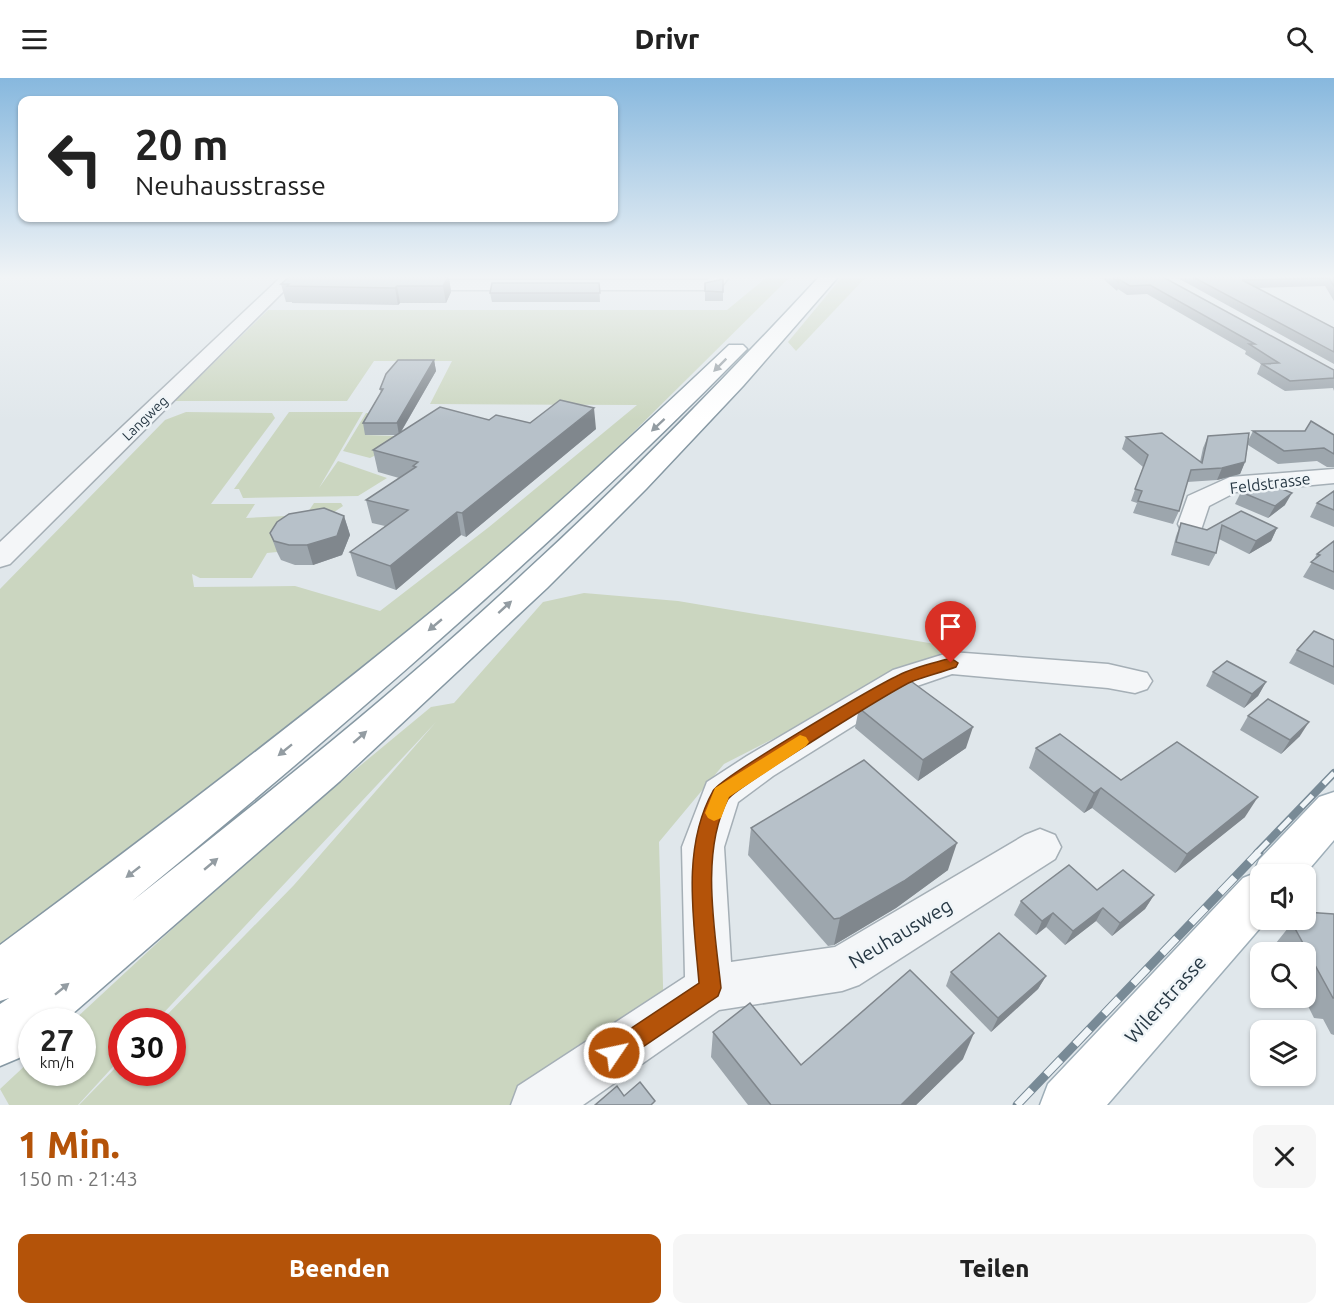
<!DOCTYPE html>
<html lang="de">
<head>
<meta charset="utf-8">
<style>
	body { margin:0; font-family:Ubuntu,sans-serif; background:#f6f6f6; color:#222; height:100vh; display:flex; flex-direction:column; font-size:22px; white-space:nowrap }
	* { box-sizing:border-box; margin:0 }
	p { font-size:20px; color:#767676 }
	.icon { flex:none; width:33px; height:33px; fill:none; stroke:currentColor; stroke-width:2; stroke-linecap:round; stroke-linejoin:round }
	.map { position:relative; height:1027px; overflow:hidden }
	.details { display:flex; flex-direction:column; background:#fff; flex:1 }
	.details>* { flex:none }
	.banner { position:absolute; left:18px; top:18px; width:600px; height:126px; border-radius:12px; box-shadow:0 2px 4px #0004; background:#fff; color:#222; overflow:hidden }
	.fabs { position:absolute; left:1250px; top:786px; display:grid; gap:12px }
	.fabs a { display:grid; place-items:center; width:66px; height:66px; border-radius:12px; background:#fff; box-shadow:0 2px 4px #0004; font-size:30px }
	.speed { position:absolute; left:18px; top:930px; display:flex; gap:12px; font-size:30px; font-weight:700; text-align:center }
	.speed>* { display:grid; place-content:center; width:78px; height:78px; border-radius:50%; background:#fff; box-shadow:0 2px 4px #0004; line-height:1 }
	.speed small { font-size:15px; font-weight:400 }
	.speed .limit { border:9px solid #d22; background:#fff; color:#111 }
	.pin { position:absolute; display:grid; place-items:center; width:51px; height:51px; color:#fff; margin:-62px -26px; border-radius:50% 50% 50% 0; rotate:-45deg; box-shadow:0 0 6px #0007 }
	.pin .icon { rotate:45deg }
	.me { position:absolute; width:66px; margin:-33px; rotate:56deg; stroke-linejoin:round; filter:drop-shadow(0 0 4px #0008) }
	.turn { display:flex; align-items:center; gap:21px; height:126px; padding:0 18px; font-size:27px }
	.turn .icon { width:78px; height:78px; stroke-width:2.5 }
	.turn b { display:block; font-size:42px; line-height:51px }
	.round { display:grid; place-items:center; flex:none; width:63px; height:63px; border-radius:12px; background:#f6f6f6 }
	.headline { display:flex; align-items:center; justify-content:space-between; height:102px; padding:0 18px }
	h1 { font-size:36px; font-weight:800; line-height:45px; color:#b45309 }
	.cta { display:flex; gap:12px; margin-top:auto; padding:12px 18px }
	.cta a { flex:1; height:69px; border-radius:12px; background:#b45309; color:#fff; font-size:24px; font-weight:800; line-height:69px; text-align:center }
	.cta a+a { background:#f6f6f6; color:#222 }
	header { display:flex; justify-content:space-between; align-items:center; height:78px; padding:0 18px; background:#fff; font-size:27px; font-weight:800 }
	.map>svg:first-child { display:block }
	.green { fill:#cbd6c0 }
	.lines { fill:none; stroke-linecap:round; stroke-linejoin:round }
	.minor-casing { stroke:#a5afb6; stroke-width:3 }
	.major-casing { stroke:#9eaeb8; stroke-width:3 }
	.highway-casing { stroke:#8698a3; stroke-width:3 }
	.minor { fill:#f4f6f8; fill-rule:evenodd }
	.major { fill:#fff; fill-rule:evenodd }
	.highway { fill:#fff; fill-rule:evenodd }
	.rail-far1-casing { stroke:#788a96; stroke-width:8 }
	.rail-casing { stroke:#788a96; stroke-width:9 }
	.rail-far1 { stroke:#f0f5f8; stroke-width:5; stroke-dasharray:16; stroke-linecap:butt }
	.rail { stroke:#f0f5f8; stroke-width:7; stroke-dasharray:21; stroke-linecap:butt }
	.wall { fill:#9da6ad }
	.shaded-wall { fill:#80878d }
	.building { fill:#b7c1c9; stroke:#80878d; stroke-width:1.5 }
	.oneway { fill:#939ca2 }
	.route { fill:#b45309; stroke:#753606; stroke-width:1.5 }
	.slow { fill:#f59e0b }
	.labels { text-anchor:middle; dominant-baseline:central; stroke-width:5; stroke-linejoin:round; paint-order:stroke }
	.far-street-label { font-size:14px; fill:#273844; stroke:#f0f5f8 }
	.street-label { font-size:16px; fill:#273844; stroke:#f0f5f8 }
	.near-street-label { font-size:20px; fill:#273844; stroke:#f0f5f8 }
</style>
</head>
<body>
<header><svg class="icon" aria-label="menu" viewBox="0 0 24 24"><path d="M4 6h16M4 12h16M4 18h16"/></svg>Drivr<svg class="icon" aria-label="search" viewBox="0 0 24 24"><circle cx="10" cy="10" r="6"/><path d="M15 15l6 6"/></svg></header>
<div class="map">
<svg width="1334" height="1027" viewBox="0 0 1334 1027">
	<rect width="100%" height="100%" fill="#e0e7eb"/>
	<g class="green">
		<polygon points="767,199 790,199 578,409 444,525 269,666 0,868 0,511 165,342 186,334 272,335 275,340 211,426 255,426 246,440 306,437 314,425 341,425 343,428 311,450 283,463 277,474 267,475 252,500 200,500 192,496 194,509 295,508 380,533 489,449 637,327 430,326 452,283 374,283 347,323 175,323 268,232 727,232"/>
		<polygon points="842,199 866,199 796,273 788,264"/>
		<polygon points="289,334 363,334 319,410 338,383 387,400 358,418 243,420 239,411 234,411"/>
		<polygon points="366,335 391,335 374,343 365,357 397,358 388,371 370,380 343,373"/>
		<polygon points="584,515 678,523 953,569 724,686 659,764 664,942 512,1027 79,1027 121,984 122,994 172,994 172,944 161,943 294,807 436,644 156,943 122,944 121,980 78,1027 9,1027 0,1011 31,982 32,994 82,994 82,944 73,943 251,778 431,629 454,625 543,524"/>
	</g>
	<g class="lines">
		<defs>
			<g id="minor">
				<polygon points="281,199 298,199 10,486 0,489 0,464"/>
				<polygon points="712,199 729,199 722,208 707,212 411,212 403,207 411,202 707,202"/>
				<polygon points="1334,391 1334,405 1236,414 1209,428 1201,452 1191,454 1181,452 1178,446 1188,418 1230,399"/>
				<polygon points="951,574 1108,586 1147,595 1152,603 1147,611 1135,615 1108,610 952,596 917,608 773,698 738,724 724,769 731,884 835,869 1025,757 1040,751 1055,757 1061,769 1055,781 859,907 842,913 719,932 583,1027 511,1027 518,1008 685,899 682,769 707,704 747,678 893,592"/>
			</g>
			<polygon id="major" points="1334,714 1334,762 1305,796 1260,796 1260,842 1267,842 1107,1027 1040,1027 1048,1006 1243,800 1253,796 1259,782 1319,719"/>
			<path id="highway" d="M819,199h19l-95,109 -97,103 -99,99 -207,193 -277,241h-31v26l-13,10 -19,8v-62l9,-6 -9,3v-56c155,-115 309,-232 458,-355 93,-78 182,-161 271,-245h14l4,4 -4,4c-193,196 -400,375 -612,549 134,-106 269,-213 394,-330 103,-94 199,-193 294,-295z"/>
		</defs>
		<use href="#minor" class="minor-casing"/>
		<use href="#major" class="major-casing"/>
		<use href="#highway" class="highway-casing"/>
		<use href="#minor" class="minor"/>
		<use href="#major" class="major"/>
		<use href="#highway" class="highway"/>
		<defs>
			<polyline id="rail-far1" points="1257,775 1334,695"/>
			<polyline id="rail" points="1017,1027 1259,774"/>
		</defs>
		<use href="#rail-far1" class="rail-far1-casing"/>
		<use href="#rail" class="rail-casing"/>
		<use href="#rail-far1" class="rail-far1"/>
		<use href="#rail" class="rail"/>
	</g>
	<g class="wall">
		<polygon points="289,199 459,199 449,200 451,214 446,225 400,225 398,227 292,225 292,224 286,224 281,206"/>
		<rect x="496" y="199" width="102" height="1"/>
		<polygon points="1101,199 1163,199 1334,300 1334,313 1333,310 1285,313 1257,296 1261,286 1245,276 1246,273 1147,216 1127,217 1118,211 1117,213"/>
		<polygon points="1176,199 1334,199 1334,223 1325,208 1257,210 1334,250 1334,286"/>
		<polygon points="599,205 600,224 492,224 490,215"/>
		<polygon points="705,205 723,214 723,223 705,223"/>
		<polygon points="434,282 436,293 401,354 489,342 596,351 466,459 461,457 396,512 357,498 350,474 385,448 372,445 366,422 399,400 378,394 373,372 396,357 365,357 363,345 381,315 380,311"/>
		<polygon points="1253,353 1334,357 1334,389 1327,389 1317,383 1278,386 1248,367 1245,384 1240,396 1217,402 1187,404 1179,433 1173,446 1133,435 1137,425 1131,423 1143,389 1122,371 1126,359 1200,384 1203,370 1208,358 1248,363"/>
		<polygon points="1334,413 1334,449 1310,439 1317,425"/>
		<polygon points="1241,414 1285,427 1268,440 1235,426"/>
		<polygon points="1241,433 1277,450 1271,463 1249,476 1219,461 1216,475 1209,488 1171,477 1176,458 1181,445 1207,452"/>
		<polygon points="344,438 350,457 342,477 313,487 295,487 281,482 277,474 270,455"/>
		<polygon points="1334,463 1334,512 1303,499 1317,476"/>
		<polygon points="1334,562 1334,607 1289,585 1297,572"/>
		<polygon points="1213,594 1266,604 1258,618 1244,630 1206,608"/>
		<polygon points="859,630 966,670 918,703 855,650"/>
		<polygon points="1248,638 1300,658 1281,676 1240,652"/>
		<polygon points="1036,670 1121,702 1245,739 1175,795 1092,730 1084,735 1029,690"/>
		<polygon points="751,750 948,792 896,830 834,867 828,868 748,777"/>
		<polygon points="1097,812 1154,817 1145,831 1112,858 1096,843 1065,867 1046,849 1036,857 1014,837 1021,823"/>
		<polygon points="1305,834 1334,836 1334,957 1331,956 1323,941 1314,940 1304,920 1305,920 1305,874 1281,874 1276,865 1292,845 1295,845 1297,842 1305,842"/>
		<polygon points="951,894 1046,898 1038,911 991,954 946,908"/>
		<polygon points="713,954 801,987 963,981 916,1027 748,1027 711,979"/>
	</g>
	<g class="shaded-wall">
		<polygon points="448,199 449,199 451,214 446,225 443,208"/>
		<polygon points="397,208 400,225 398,227 395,210"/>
		<polygon points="434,282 436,293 399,357 397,345"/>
		<polygon points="594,330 596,351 466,459 462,435"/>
		<polygon points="1245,384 1240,396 1217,402 1222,390"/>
		<polygon points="1292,415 1285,427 1268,440 1275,428"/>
		<polygon points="457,434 461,457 396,512 390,488"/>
		<polygon points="344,438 350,457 342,477 313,487 307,467"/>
		<polygon points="1277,450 1271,463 1249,476 1256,463"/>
		<polygon points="1266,604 1258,618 1244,630 1252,616"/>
		<polygon points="1309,644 1300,658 1281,676 1290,662"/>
		<polygon points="973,649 966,670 918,703 923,682"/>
		<polygon points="1101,710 1092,730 1084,735 1094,715"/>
		<polygon points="1258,719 1245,739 1175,795 1187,776"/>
		<polygon points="957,765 948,792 896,830 834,867 840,840"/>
		<polygon points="1154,817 1145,831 1112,858 1120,845"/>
		<polygon points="1103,830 1096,843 1065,867 1073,853"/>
		<polygon points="1053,835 1046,849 1036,857 1042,843"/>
		<polygon points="1046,898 1038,911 991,954 998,940"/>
		<polygon points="974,955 963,981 916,1027 901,1027"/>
	</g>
	<g class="building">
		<polygon points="289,199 448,199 443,208 397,208 395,210 287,208 289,206 281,206"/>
		<polygon points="1113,199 1163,199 1334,292 1334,300 1290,303 1262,286 1279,285 1249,266 1255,266 1150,207 1130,208 1117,200 1119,205"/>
		<polygon points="1193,199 1334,199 1334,208 1329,200 1242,202 1334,250 1334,274"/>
		<polygon points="723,201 723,214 705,213 705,205"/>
		<polygon points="492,205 599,205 600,215 490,215"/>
		<polygon points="398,282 434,282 397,345 363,345 383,311 380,311 386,296"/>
		<polygon points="560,322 594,330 462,435 457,434 390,488 350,474 408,432 366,422 416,389 413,388 418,384 373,372 440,329 489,342 496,337 530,345"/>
		<polygon points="1311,343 1334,357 1334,376 1324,370 1284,373 1253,353 1305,353"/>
		<polygon points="1162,355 1202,385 1208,358 1249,355 1245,384 1222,390 1191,392 1179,433 1138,423 1142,413 1135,411 1148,377 1126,359"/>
		<polygon points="1260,402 1292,415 1275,428 1241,414"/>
		<polygon points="1334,413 1334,432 1317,425"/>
		<polygon points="324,430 344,438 337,458 307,467 289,467 274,463 270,455 277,444 289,436"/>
		<polygon points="1241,433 1277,450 1256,463 1222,447 1216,475 1176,464 1181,445 1207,452"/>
		<polygon points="1334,463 1334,494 1311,484 1320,477 1317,476"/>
		<polygon points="1314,553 1334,562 1334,589 1297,572"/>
		<polygon points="1227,583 1266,604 1252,616 1213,594"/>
		<polygon points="908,601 973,649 923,682 859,630"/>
		<polygon points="1268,621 1309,644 1290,662 1248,638"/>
		<polygon points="1060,656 1121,702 1177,664 1258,719 1187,776 1101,710 1094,715 1036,670"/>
		<polygon points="864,682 957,765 904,803 840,840 834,841 751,750"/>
		<polygon points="1069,787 1097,812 1123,792 1154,817 1120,845 1103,830 1073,853 1053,835 1042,843 1021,823"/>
		<polygon points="1305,834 1334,836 1334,920 1333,920 1292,845 1310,846 1305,836"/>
		<polygon points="999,855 1046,898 998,940 951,894"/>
		<polygon points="910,892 974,955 901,1027 771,1027 713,954 750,925 801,987"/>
		<polygon points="640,1004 655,1023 651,1027 595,1027 617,1008 624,1018"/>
	</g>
	<defs><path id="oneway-solid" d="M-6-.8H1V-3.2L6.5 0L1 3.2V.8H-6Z" transform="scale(1.5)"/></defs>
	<g class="oneway">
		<use href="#oneway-solid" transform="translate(720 287) rotate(135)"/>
		<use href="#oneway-solid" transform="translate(658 347) rotate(137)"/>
		<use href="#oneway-solid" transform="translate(505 529) rotate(-42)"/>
		<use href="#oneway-solid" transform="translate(435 547) rotate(140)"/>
		<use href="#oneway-solid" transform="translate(360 659) rotate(-41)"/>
		<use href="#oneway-solid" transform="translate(285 672) rotate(141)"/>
		<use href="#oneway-solid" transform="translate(211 786) rotate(-40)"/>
		<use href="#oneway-solid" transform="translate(133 794) rotate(142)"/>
		<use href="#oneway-solid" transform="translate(62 911) rotate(-39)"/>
	</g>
	<linearGradient id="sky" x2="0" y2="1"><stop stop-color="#87b8de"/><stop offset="0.58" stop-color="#f1f4f6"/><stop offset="1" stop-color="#f1f4f6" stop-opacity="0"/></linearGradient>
	<rect width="1334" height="343" fill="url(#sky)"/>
	<path class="route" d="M951,580l7,5 -2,4c-14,5 -29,9 -43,14 -19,8 -179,108 -185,118 -28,53 -13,132 -7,189l-3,8 -96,65 -8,4 -8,-4 -4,-8 4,-8 93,-62c-5,-62 -18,-135 14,-192 9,-15 161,-104 186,-116 15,-8 35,-12 52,-17z"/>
	<polygon class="slow" points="800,657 806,659 809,664 806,668 729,719 721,740 714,743 708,740 705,735 715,710"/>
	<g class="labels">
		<g class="far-street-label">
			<text transform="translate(145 340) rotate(-44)">Langweg</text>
		</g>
		<g class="street-label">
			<text transform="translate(1270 405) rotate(-7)">Feldstrasse</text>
		</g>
		<g class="near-street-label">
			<text transform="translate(900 855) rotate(-31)">Neuhausweg</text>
			<text transform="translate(1165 921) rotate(-48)">Wilerstrasse</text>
		</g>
	</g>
</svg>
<div class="fabs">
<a><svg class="icon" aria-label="sound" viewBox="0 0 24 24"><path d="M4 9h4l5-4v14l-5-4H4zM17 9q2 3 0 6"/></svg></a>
<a><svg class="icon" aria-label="search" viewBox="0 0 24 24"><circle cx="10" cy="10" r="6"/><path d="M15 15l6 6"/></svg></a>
<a><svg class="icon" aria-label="layers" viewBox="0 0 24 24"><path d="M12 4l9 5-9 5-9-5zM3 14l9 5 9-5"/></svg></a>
</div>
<div class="speed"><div>27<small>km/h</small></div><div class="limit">30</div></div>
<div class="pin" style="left:951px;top:585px;background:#d93025"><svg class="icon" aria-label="arrive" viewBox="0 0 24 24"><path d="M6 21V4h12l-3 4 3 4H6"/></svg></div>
<svg class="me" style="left:614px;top:975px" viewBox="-20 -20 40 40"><circle r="17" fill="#b45309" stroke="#fff" stroke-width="3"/><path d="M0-11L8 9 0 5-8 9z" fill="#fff"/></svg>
<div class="banner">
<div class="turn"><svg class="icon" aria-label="left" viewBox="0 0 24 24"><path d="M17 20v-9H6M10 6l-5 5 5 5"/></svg><div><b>20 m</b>Neuhausstrasse</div></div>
</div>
</div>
<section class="details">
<div class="headline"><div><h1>1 Min.</h1><p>150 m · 21:43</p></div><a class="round"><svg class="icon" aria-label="close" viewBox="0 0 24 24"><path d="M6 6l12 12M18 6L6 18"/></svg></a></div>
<div class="cta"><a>Beenden</a><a>Teilen</a></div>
</section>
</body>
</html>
